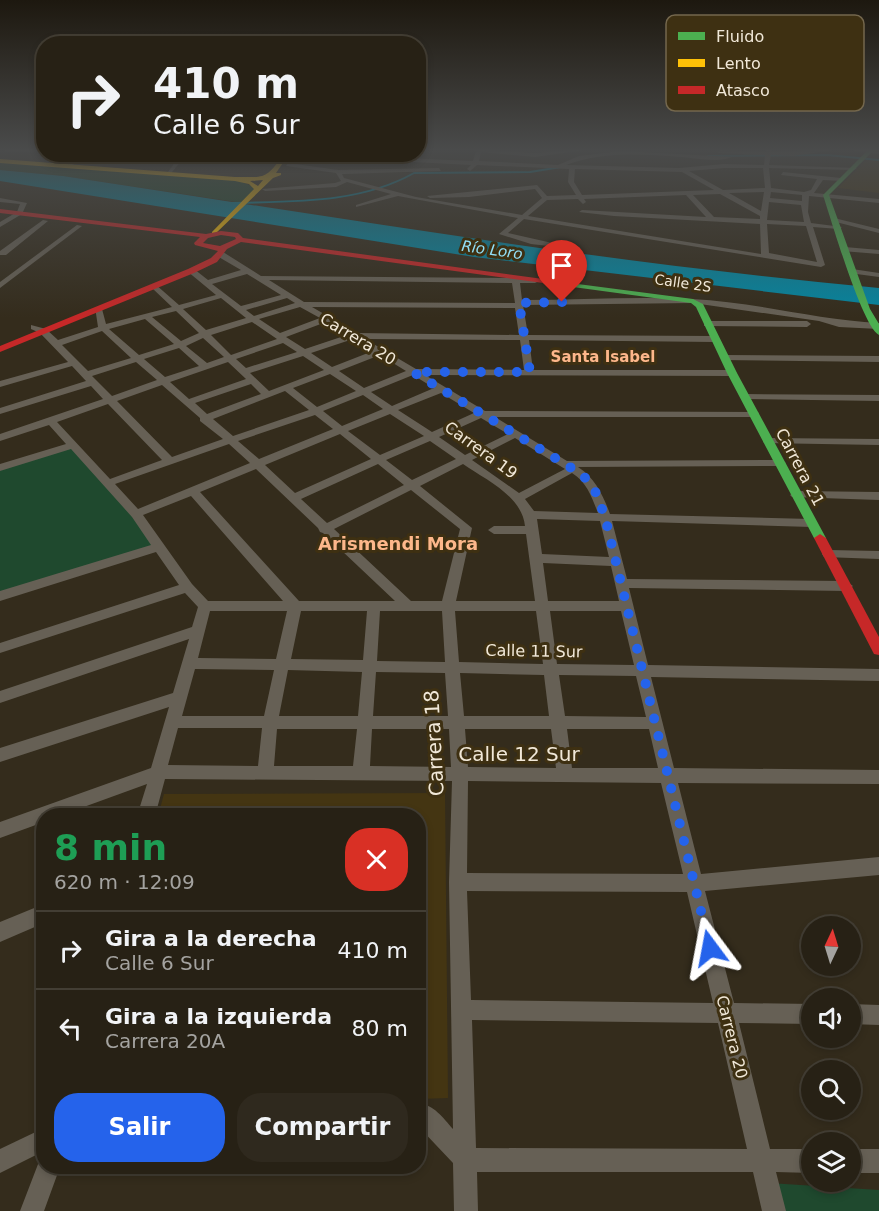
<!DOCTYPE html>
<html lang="es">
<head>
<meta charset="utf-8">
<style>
	body { margin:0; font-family:"DejaVu Sans",sans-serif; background:#2f291e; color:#f1f3f6; height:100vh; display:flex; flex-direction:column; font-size:22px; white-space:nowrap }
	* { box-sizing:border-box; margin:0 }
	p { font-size:20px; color:#a4a3a0 }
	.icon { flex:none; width:33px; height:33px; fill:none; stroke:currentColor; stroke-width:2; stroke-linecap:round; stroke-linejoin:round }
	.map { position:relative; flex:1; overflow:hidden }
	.drawer { position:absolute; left:36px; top:808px; width:390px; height:366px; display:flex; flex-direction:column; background:#272115; border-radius:24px; box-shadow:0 3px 9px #0003,0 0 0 2px #433e34 }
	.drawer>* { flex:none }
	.banner { position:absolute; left:36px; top:36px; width:390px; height:126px; border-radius:24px; box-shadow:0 3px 9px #0003,0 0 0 2px #433e34; background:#272115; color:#f1f3f6; overflow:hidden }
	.needle { width:39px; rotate:4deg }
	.buttons { position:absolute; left:801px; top:916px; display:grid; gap:12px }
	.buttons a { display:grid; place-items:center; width:60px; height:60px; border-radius:50%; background:#272115; box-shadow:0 3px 9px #0003,0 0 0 2px #433e34; font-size:30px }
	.pin { position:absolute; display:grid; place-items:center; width:51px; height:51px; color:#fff; margin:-62px -26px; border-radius:50% 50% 50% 0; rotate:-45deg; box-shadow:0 0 6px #0007 }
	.pin .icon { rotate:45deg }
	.me { position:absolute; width:66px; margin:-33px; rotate:347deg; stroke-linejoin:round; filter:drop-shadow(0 0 4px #0008) }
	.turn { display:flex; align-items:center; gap:21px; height:126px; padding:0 18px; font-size:27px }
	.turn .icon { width:78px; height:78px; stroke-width:2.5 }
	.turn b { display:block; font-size:42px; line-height:51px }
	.round { display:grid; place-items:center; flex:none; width:63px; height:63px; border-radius:24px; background:#2f291e }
	.summary { display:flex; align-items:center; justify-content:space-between; height:102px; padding:0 18px }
	h1 { font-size:36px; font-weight:600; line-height:45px; color:#1e9e55 }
	.primary-button { display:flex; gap:12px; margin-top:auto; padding:12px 18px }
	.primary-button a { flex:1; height:69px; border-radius:24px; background:#2563eb; color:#fff; font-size:24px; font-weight:600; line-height:69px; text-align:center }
	.primary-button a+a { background:#2f291e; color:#f1f3f6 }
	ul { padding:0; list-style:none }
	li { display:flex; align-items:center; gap:18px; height:78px; padding:0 18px; border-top:2px solid #433e34 }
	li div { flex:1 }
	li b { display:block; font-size:22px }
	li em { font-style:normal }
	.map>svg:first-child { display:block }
	.built { fill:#443512 }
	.green { fill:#1f492e }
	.water { fill:#05859f }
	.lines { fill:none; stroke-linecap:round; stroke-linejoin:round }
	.stream { stroke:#05859f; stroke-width:2 }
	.street { fill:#666055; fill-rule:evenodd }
	.fast { fill:#4caf50; fill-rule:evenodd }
	.slow { fill:#ffc107; fill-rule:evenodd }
	.jam { fill:#c62828; fill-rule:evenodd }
	.route { stroke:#2563eb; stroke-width:10; stroke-dasharray:0 18 }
	.labels { text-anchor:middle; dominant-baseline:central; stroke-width:6; stroke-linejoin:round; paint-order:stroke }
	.far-street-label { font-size:14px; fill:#f1e8d8; stroke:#3e3012 }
	.far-water-label { font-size:15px; font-style:italic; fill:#92e0f8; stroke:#3e3012 }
	.far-neighbourhood-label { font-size:15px; font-weight:bold; fill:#fdb78b; stroke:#3e3012 }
	.street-label { font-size:16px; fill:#f1e8d8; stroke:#3e3012 }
	.neighbourhood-label { font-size:18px; font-weight:bold; fill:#fdb78b; stroke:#3e3012 }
	.near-street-label { font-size:20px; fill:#f1e8d8; stroke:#3e3012 }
	.key { fill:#3e3012; stroke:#74674d; stroke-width:1.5 }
	.key-label { font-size:16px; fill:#f1e8d8 }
</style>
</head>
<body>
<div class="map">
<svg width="879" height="1211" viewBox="0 0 879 1211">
	<rect width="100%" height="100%" fill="#342c1c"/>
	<g class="built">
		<polygon points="869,158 879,159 879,193 838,188"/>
		<polygon points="445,793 448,1098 419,1099 418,816 158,816 164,794"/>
	</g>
	<g class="green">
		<polygon points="0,161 235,179 256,188 243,203 63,176 0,170"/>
		<polygon points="73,445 159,547 0,596 0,468"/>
		<polygon points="769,1183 879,1190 879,1211 776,1211"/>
	</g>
	<path class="water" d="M0,170l63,6c271,41 543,87 816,112v17l-405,-48 -474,-76z"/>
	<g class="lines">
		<g class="stream">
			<polyline points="708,156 827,155 879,160"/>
			<path d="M232,203c61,-2 127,1 182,-30l116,-1 31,-5"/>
		</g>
		<g class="street">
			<polygon points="4,149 44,149 44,152 6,152"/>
			<path d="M466,149l69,4 56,-4 -56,8 -54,-5 -2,9 79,4 21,-9 42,-5 111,6c-13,6 -36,1 -51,0 -39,-3 -78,-6 -115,8l113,3 45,-4 40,1 1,-10 -47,-2 2,-3 46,2v-3h6l-1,3 69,-3 -47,7 -22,-1 -2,10 88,3 -3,2 -85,-2 2,20 33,4 7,-2 6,-11 -36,-4 2,-3 58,6 2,3 -20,-1 -9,13 65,6v4l-70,-7 -1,16 3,11 31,4 -3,2 -26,-2 12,38 -4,2 -297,-48 -16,14 53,12 -4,2 -26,-3 -32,-10 19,-16 -120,-22 -42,11v-2l35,-11 -44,-12 -11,5 -71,4 -3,-2 73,-6 6,-2 -5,-8 -50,-7 2,-3 50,7 101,-2 2,3 -99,3 2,4 72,19 106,18 20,-17 -7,-9 -66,8 -39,1 -3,-2 110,-11 10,11 29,-1 -8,-13 1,-13 -92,-4 -7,6 -3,-2 4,-4 -211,-11h54l159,7 3,-10zM724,168h39l2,20 -42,2 -34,-19zM575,169l107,3 32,18 -132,5 -8,-13zM764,192l-3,19 -32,-18zM771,192l31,3v6l-32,-3zM720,194l40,22v3l-46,-2 -21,-22zM686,195l20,22 -124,-7 -3,2 35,4 146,8 1,30 -233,-38 19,-16 31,-1 5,5 3,-2 -2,-3zM769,202l32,3 3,17 -37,-2zM767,224l39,2 11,36 -48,-9z"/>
			<polygon points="852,149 879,150 879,154 855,151"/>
			<polygon points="76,154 82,154 73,165 69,165"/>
			<polygon points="181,154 187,154 172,172 168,172"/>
			<polygon points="0,198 27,203 22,214 0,227 0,222 17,212 20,204 0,202"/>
			<polygon points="834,218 879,229 879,233 832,221"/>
			<polygon points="43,220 48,221 6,255 0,255 0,251"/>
			<polygon points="77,225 82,226 0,288 0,282"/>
			<polygon points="845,247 879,250 879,254 842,251 841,249"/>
			<path d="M217,252h6l38,24 250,2 4,-2c7,3 18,0 24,5l-4,2h-15l2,17c57,0 114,-4 170,-1 63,3 125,21 187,24v6l-40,-2 -20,-6 -126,-18 -170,2 5,30 186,1 4,3 -4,3 -185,-2 4,30h199l5,3 -5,3 -307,-1 60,36 273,1 1,2 -5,3h-259l72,44 213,-1 6,3 -6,3 -202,1c17,11 25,28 32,47l201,5 6,4 -6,4 -199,-6 15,58 219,2 7,5 -7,5 -217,-3 19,77 231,4v12l-228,-4 23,91 205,2v14l-201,-1 23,91 178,-17v18l-174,16 29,112 78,1v20l-73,-1 31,126h42v24l-36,-1 10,39h-24l-9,-39h-276l1,39h-24l-1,-48 -35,-37v-22c16,0 25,14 35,25l-4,-247 3,-101 -287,-2 -10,37h-18l10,-32 -88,32h-15v6l-44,16v-16l151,-54 18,-61 -169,55v-14l173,-55 16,-54 -189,64v-12l192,-64 6,-20 -13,-14 -185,60v-10l179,-58 -23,-33 -156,49v-10l151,-46 -19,-28 -61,-68 -71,22v-7l66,-20 -17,-19 -49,16v-7l103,-35 -12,-13 -91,28v-6l86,-27 -14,-15 -72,21v-6l68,-19 -28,-29 -9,-4v-4l15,4 12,11 40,-13 -3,-20 7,2 4,15 66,-17 -20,-19 -1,-2 4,-2 24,21 37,-10 -29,-24 7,-2 14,11 33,-10 -24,-14zM247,274l34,21 -40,11 -29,-22zM269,280l243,3 3,20 -211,-1zM221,298l25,20 -40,12 -23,-21zM287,298l8,5 -41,13 -8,-6zM300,307l20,11 -40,15 -21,-14zM312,307l203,1 4,27 -162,-2zM176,311l23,22 -18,8 -29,-24zM145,319l29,25 -35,11 -30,-26zM252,322l25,17 -46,16 -20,-20zM326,322l21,13 -42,14 -19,-12zM102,331l29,27 -43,13 -26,-26zM203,338l21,19 -17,6 -21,-17zM353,339l20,12 -41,16 -21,-14zM365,339l155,1 4,30 -108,-1zM283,343l14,9 -51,16 -10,-9zM179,348l20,18 -34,11 -21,-18zM380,355l26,16 -42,17 -25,-17zM303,356l21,14 -55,21 -19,-18zM136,362l21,18 -45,16 -20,-20zM228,362l18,17 -57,20 -19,-17zM330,374l26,17 -39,16 -24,-19zM413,375l21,13 -42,18 -21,-14zM251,384l10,10 -54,20 -12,-11zM162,385l38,33v3l23,18 -51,18 -55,-56zM285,391l24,19 -76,26 -20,-17zM441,393l33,20 -42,19 -34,-22zM363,395l20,14 -41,17 -19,-15zM108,404l54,56 -52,19 -53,-57zM390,414l34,22 -44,19 -32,-24zM315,415l18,14 -74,30 -21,-18zM481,418l27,16 -43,21 -26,-18zM340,434l31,25 -76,34 -30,-28zM515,438l50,31 -46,24 -47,-33zM430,441l26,18 -44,21 -26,-20zM229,444l21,19 -112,46 -23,-25zM378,464l26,21 -77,38 -26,-24zM463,464c23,16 59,32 62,62h-31l-6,4 6,4h32l9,67h-79l16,-73 -52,-42zM256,469l62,59 2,4 3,1 72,68h-96l-99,-109zM572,473c15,9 20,25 26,40l-64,-2 -9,-12zM411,490l49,39 -18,72h-31l-77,-72zM191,496l92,105h-75l-16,-17 -49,-69zM537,519l63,2 9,36 -67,-3zM543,563l68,3 8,35h-71zM210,611h77l-11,48 -78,-1zM301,611h66l-4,49 -72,-1zM380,611h62l3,51 -68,-1zM455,611h81l7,53 -84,-2zM550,611h71l13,54 -77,-1zM195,669l79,1 -10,46h-82zM288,670l74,2 -4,44h-79zM376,672l69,1 3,43h-75zM460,673l84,2 5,41h-85zM559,675l77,1 10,41 -81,-1zM178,728h84l-4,38 -90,-1zM277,729h80l-4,37h-79zM372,729h77l2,38 -81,-1zM465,729h86l5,39 -88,-1zM567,729h82l9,39h-86zM468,781l193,2 22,91 -216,-1zM467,891l220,1 26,111 -242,-3zM472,1020l246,3 29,126 -271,-1z"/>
			<polygon points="852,269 879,273 879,277 849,273 848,271"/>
			<polygon points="707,321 807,321 811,324 807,327 704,326 704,322"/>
			<polygon points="724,355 879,356 879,362 721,360 721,356"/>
			<polygon points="744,394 879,395 879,401 741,399 741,395"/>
			<polygon points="768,438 879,439 879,445 764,443 763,441"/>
			<polygon points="796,491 879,492 879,500 792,497 790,495"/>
			<polygon points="828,550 879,551 879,559 824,557 822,554 824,551"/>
			<polygon points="44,904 44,923 0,942 0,922"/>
			<polygon points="850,1004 879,1005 879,1025 850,1024"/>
			<polygon points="44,1128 44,1151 0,1173 0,1149"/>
			<rect x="850" y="1149" width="29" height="24"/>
			<polygon points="44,1157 44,1167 60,1167 44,1211 20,1211 40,1159"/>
		</g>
		<g class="fast">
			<path d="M869,149h6l-46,46 41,114 9,15v11c-17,-9 -48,-116 -56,-140z"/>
			<polygon points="570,283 693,299 703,304 737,373 826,538 824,541 820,542 814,538 727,373 696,307 691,303 573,287 570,287"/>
		</g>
		<path class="slow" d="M284,154h5l-13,19h5v2l-8,3 -59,57 -2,-1v-2l42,-43 -5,-5 -14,-3 -235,-18v-4l235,18c31,0 30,3 49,-23zM263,180l-5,6 -8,-5z"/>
		<g class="jam">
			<path d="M0,209l206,25 15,-3 17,2 5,5 330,45 4,2 -4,2 -332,-45 -14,7 -10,13 -23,11 -194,79v-6l188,-77 23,-11 7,-7 -23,-6 -1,-2 6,-6 -200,-24zM221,235l14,2 1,2 -16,7 -17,-3 5,-5z"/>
			<polygon points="820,534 826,538 879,637 879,655 874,654 814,538"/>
		</g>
	</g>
	<linearGradient id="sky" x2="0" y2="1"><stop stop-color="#1d180f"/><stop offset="0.47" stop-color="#4a4b4b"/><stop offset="1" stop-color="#4a4b4b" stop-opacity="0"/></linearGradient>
	<rect width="879" height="318" fill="url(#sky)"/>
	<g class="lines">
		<polyline class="route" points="562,302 519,303 530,372 413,372 583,475 596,493 605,517 710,948"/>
	</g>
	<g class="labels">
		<g class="far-street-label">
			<text transform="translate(683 283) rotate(8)">Calle 2S</text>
		</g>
		<g class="far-water-label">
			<text transform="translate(492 250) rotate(8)">Río Loro</text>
		</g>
		<g class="far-neighbourhood-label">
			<text x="603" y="357">Santa Isabel</text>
		</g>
		<g class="street-label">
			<text transform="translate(358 339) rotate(31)">Carrera 20</text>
			<text transform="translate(481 450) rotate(36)">Carrera 19</text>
			<text transform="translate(800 467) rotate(62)">Carrera 21</text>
			<text transform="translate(534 651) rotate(1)">Calle 11 Sur</text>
			<text transform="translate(732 1037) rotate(76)">Carrera 20</text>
		</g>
		<g class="neighbourhood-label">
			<text x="398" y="543">Arismendi Mora</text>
		</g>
		<g class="near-street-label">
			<text transform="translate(434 743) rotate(-93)">Carrera 18</text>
			<text x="519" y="754">Calle 12 Sur</text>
		</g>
	</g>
	<rect x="666" y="15" width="198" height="96" rx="9" class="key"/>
	<rect x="678" y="32" width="27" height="8" fill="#4caf50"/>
	<rect x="678" y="59" width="27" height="8" fill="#ffc107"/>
	<rect x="678" y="86" width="27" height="8" fill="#c62828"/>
	<g class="key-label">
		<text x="716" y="42">Fluido</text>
		<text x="716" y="69">Lento</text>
		<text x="716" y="96">Atasco</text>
	</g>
</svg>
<div class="buttons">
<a><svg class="needle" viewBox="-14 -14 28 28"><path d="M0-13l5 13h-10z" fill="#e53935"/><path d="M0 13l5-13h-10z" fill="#a4a3a0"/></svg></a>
<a><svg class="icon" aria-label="sound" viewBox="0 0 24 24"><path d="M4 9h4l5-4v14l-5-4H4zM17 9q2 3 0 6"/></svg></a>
<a><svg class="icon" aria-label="search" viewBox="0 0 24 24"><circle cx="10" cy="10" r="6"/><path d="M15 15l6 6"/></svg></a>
<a><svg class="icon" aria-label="layers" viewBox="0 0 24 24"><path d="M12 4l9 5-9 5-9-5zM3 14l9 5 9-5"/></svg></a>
</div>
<div class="pin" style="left:562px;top:302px;background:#d93025"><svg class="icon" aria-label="arrive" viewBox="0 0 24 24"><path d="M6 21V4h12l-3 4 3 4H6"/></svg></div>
<svg class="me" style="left:710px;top:948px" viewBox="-20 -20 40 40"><path d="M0-17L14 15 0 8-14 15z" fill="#2563eb" stroke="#fff" stroke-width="4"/></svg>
<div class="banner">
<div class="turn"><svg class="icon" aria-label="right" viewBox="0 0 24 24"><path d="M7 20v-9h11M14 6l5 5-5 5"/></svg><div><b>410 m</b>Calle 6 Sur</div></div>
</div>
<section class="drawer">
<div class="summary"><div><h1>8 min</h1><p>620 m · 12:09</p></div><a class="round" style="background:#d93025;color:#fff"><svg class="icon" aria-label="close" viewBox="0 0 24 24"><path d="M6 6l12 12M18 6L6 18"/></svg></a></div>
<ul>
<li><svg class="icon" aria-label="right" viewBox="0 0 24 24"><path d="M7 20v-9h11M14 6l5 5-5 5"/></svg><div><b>Gira a la derecha</b><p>Calle 6 Sur</p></div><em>410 m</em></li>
<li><svg class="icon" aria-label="left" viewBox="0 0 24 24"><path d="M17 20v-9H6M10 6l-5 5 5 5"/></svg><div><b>Gira a la izquierda</b><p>Carrera 20A</p></div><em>80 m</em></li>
</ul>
<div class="primary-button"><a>Salir</a><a>Compartir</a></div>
</section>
</div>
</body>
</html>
